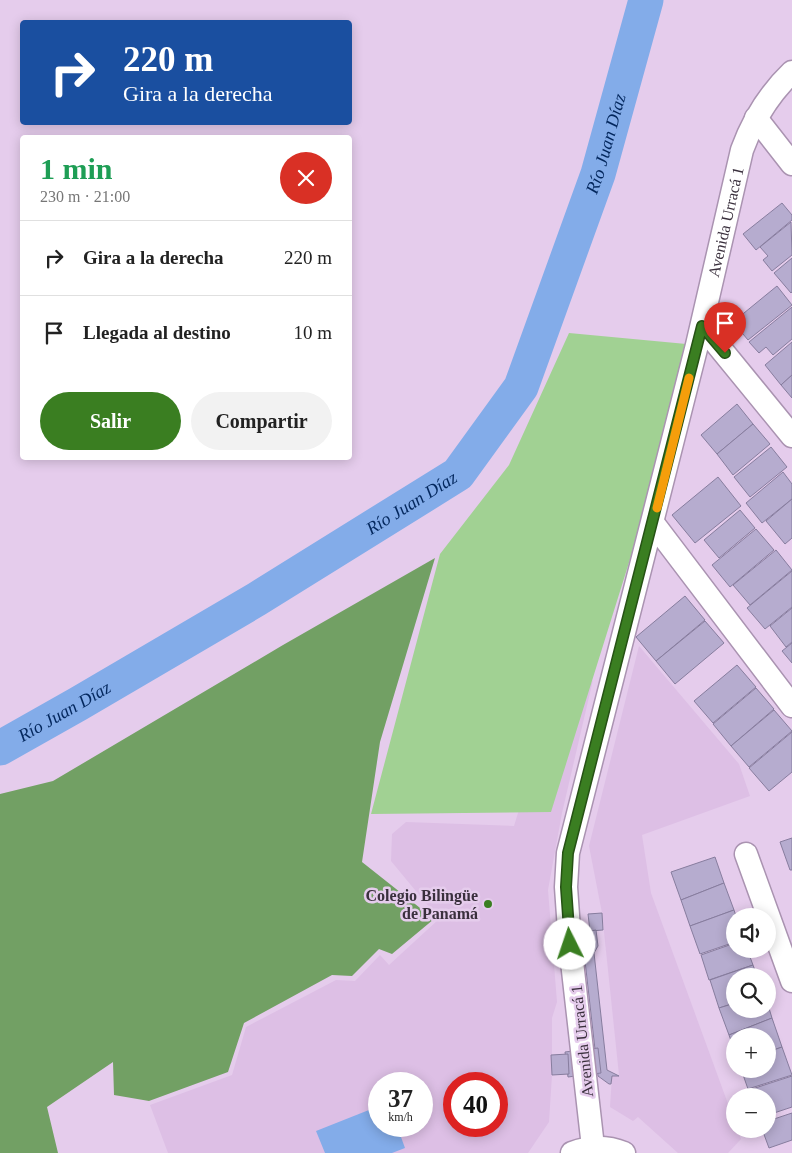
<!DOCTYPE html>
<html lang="es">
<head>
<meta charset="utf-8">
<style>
	body { margin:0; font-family:"Times New Roman",serif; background:#f2f2f2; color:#222; height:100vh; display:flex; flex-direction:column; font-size:19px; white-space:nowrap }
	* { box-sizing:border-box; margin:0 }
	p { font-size:16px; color:#767676 }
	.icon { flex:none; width:28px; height:28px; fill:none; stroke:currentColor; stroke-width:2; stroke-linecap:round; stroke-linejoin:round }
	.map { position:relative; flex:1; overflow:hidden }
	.details { position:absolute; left:20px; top:135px; width:332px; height:325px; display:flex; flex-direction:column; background:#fff; border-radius:5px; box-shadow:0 2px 12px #0003 }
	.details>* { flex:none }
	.guide { position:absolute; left:20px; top:20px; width:332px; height:105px; border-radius:5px; box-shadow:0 2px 12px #0003; background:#1a4fa0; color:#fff; overflow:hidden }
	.tools { position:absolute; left:726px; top:908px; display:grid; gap:10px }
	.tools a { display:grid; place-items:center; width:50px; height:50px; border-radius:50%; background:#fff; box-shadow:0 2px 12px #0003; font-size:25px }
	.speed { position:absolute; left:368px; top:1072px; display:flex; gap:10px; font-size:25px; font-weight:700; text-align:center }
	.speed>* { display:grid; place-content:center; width:65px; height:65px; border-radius:50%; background:#fff; box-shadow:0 2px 12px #0003; line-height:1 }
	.speed small { font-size:12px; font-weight:400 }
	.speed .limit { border:8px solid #d22; background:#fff; color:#111 }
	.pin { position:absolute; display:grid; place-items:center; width:42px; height:42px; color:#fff; margin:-51px -21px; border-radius:50% 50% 50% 0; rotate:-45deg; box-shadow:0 0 5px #0007 }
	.pin .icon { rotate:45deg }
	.me { position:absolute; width:55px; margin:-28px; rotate:356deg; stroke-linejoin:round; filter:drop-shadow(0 0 4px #0008) }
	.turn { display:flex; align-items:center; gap:18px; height:105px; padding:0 20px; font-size:22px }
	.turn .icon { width:65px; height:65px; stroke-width:2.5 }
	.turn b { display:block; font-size:35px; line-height:42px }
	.round { display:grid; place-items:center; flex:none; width:52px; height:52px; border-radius:26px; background:#f2f2f2 }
	.summary { display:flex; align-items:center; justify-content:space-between; height:85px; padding:0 20px }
	h1 { font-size:30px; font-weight:600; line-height:38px; color:#1e9e55 }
	.button { display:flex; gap:10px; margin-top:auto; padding:10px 20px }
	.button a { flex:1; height:58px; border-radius:30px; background:#3a7e21; color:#fff; font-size:20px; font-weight:600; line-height:58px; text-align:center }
	.button a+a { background:#f2f2f2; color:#222 }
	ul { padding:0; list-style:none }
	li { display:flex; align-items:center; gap:15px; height:75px; padding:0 20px; border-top:1px solid #e0e0e0 }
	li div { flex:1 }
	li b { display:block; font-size:19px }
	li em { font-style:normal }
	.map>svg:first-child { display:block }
	.built { fill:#ddbfe5; fill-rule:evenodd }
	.green { fill:#a1d193 }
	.forest { fill:#72a064 }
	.water { fill:#83ace9 }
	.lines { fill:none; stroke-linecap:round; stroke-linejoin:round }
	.river { stroke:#83ace9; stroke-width:35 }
	.building { fill:#b6accf; stroke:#877d9e }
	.minor-casing { stroke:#aa93b1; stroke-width:25 }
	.minor { stroke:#fff; stroke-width:22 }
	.route-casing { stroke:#265215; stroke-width:12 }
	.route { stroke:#3a7e21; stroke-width:9 }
	.slow { stroke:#f59e0b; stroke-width:9 }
	.poi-dot { fill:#3a7e21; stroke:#e5ccec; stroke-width:2 }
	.labels { text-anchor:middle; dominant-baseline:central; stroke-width:5; stroke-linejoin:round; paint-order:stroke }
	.street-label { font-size:16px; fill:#3a303d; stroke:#e5ccec }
	.poi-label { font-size:16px; font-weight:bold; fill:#3a303d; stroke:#e5ccec; text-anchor:end }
	.water-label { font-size:18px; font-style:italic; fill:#03275d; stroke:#e5ccec }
</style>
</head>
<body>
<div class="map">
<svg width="792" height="1153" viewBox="0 0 792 1153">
	<rect width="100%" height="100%" fill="#e5ccec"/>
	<g class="built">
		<polygon points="639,646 739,764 750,796 642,835 651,893 735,1123 735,1129 737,1129 741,1139 728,1153 678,1153 638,1117 633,1121 610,1107 612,1076 619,1075 602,913 589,846"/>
		<path d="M593,680l-31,133 -14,77 9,112 -5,16v57l-3,47 -21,31h-360l-18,-48 82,-30 14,-48 90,-47 19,1 25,-26 9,10 50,-46 -48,-58 1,-27 14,-12 108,4 11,-36zM379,1084h42v42h-42zM454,1084h42v42h-42z"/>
	</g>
	<polygon class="green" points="569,333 697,345 551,812 371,814 440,554 509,465"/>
	<polygon class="forest" points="435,558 380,742 362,862 434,919 392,954 379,949 352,976 332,975 244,1023 228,1072 149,1101 114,1095 113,1062 47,1107 58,1153 0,1153 0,794 53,781 283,645"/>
	<polygon class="water" points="379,1106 379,1126 397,1126 405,1148 392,1153 325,1153 316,1131"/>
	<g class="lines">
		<path class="river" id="s1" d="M0,748l78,-44 179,-105 201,-125 63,-87 77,-213 48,-174"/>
	</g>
	<g class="building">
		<polygon points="782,203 792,215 792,220 756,250 743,234"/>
		<polygon points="791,222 792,255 772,271 763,260 768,256 760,247"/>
		<polygon points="792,258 792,292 791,293 774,273"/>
		<polygon points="777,286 792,305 748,340 733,322"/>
		<polygon points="792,307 792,339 773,355 766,347 759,353 749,342"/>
		<polygon points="792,342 792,375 781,385 765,365"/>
		<polygon points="792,375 792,398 781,385"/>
		<polygon points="737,404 753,424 717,454 701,435"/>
		<polygon points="753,424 770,444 733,475 717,454"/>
		<polygon points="771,447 787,467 750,497 734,477"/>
		<polygon points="783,472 792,484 792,499 762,523 746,503"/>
		<polygon points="718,477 741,506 695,543 672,515"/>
		<polygon points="792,499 792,538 785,544 766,521"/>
		<polygon points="740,510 755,528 719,558 704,540"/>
		<polygon points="756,529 774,550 730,587 712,565"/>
		<polygon points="776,550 792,570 750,605 733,585"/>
		<polygon points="792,571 792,607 765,629 747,608"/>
		<polygon points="685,596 705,620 656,661 636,637"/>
		<polygon points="792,608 792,642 786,647 770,626"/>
		<polygon points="705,621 724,643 675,684 656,661"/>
		<polygon points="792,643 792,663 782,651"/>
		<polygon points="737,665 756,687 713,723 694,701"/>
		<polygon points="756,688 774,709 731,746 713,724"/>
		<polygon points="774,710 792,731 749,767 731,746"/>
		<polygon points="792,732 792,772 769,791 749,768"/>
		<polygon points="792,838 792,870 790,870 780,842"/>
		<polygon points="715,857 724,883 681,900 671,872"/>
		<polygon points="724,883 734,910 690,926 681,900"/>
		<polygon points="734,910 736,916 735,942 700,954 690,926"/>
		<polygon points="602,913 603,930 590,931 588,914"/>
		<polygon points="596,930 598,946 594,953 607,1070 619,1076 612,1076 611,1084 609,1084 598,1076 584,952 590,944 590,931"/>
		<polygon points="735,943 735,949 747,949 753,965 709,980 701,955"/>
		<polygon points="753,965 757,976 735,976 735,1003 719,1008 710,980"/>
		<polygon points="735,1003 735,1009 768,1009 768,1005 772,1018 729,1035 719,1008"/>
		<polygon points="772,1018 782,1047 768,1052 768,1036 735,1036 735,1052 729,1035"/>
		<polygon points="782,1047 792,1075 748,1089 741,1069 768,1069 768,1052"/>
		<polygon points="598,1048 601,1073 568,1077 565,1052"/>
		<polygon points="568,1054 569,1074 552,1075 551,1055"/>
		<polygon points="792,1076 792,1107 768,1115 768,1096 751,1096 749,1090"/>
		<polygon points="792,1113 792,1140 769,1148 762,1129 768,1129 768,1121"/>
	</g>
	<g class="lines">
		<defs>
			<g id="minor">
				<polyline points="756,118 792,164"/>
				<polyline points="702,326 792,436"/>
				<polyline points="653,523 792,706"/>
				<polyline points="746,854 792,981"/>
				<path id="s2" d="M593,1147l-23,-203 -4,-57 2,-34 129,-508 45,-195c11,-30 27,-56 50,-78"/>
				<path d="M572,1153c18,-7 35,-7 52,0"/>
			</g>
		</defs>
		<use href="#minor" class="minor-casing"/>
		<use href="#minor" class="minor"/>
	</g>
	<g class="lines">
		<defs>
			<polyline id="route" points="570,944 566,887 568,853 702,326 725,353"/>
		</defs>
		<use href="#route" class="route-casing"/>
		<use href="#route" class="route"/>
		<polyline class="slow" points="657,508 689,378"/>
	</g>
	<circle class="poi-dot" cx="488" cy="904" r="5"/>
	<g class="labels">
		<g class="street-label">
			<text stroke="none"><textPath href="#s2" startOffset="946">Avenida Urracá 1</textPath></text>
			<text transform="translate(582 1041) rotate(-96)">Avenida Urracá 1</text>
		</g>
		<g class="poi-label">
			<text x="478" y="895">Colegio Bilingüe<tspan x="478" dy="18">de Panamá</tspan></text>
		</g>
		<g class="water-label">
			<text stroke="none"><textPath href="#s1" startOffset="899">Río Juan Díaz</textPath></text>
			<text stroke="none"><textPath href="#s1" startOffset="479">Río Juan Díaz</textPath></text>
			<text stroke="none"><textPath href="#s1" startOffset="74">Río Juan Díaz</textPath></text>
		</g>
	</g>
</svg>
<div class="tools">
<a><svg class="icon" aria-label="sound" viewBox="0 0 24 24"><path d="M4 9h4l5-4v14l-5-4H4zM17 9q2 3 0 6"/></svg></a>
<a><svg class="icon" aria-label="search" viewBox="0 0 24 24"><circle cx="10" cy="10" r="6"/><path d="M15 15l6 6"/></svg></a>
<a>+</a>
<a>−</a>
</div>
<div class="speed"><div>37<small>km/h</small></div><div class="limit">40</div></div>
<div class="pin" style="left:725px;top:353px;background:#d93025"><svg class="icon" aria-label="arrive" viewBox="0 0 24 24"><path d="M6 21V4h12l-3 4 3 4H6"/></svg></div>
<svg class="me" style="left:570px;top:944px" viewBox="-20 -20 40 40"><circle r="19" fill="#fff"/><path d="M0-13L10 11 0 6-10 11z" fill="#3a7e21"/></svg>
<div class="guide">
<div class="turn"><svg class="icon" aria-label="right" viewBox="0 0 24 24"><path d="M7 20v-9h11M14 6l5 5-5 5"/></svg><div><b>220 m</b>Gira a la derecha</div></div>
</div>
<section class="details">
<div class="summary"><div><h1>1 min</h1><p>230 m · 21:00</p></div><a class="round" style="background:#d93025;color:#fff"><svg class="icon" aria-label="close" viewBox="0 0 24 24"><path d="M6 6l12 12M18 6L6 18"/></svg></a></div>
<ul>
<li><svg class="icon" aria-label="right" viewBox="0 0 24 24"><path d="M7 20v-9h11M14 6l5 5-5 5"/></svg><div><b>Gira a la derecha</b></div><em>220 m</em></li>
<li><svg class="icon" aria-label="arrive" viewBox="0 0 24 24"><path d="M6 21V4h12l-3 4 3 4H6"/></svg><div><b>Llegada al destino</b></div><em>10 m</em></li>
</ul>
<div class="button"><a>Salir</a><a>Compartir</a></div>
</section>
</div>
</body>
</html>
